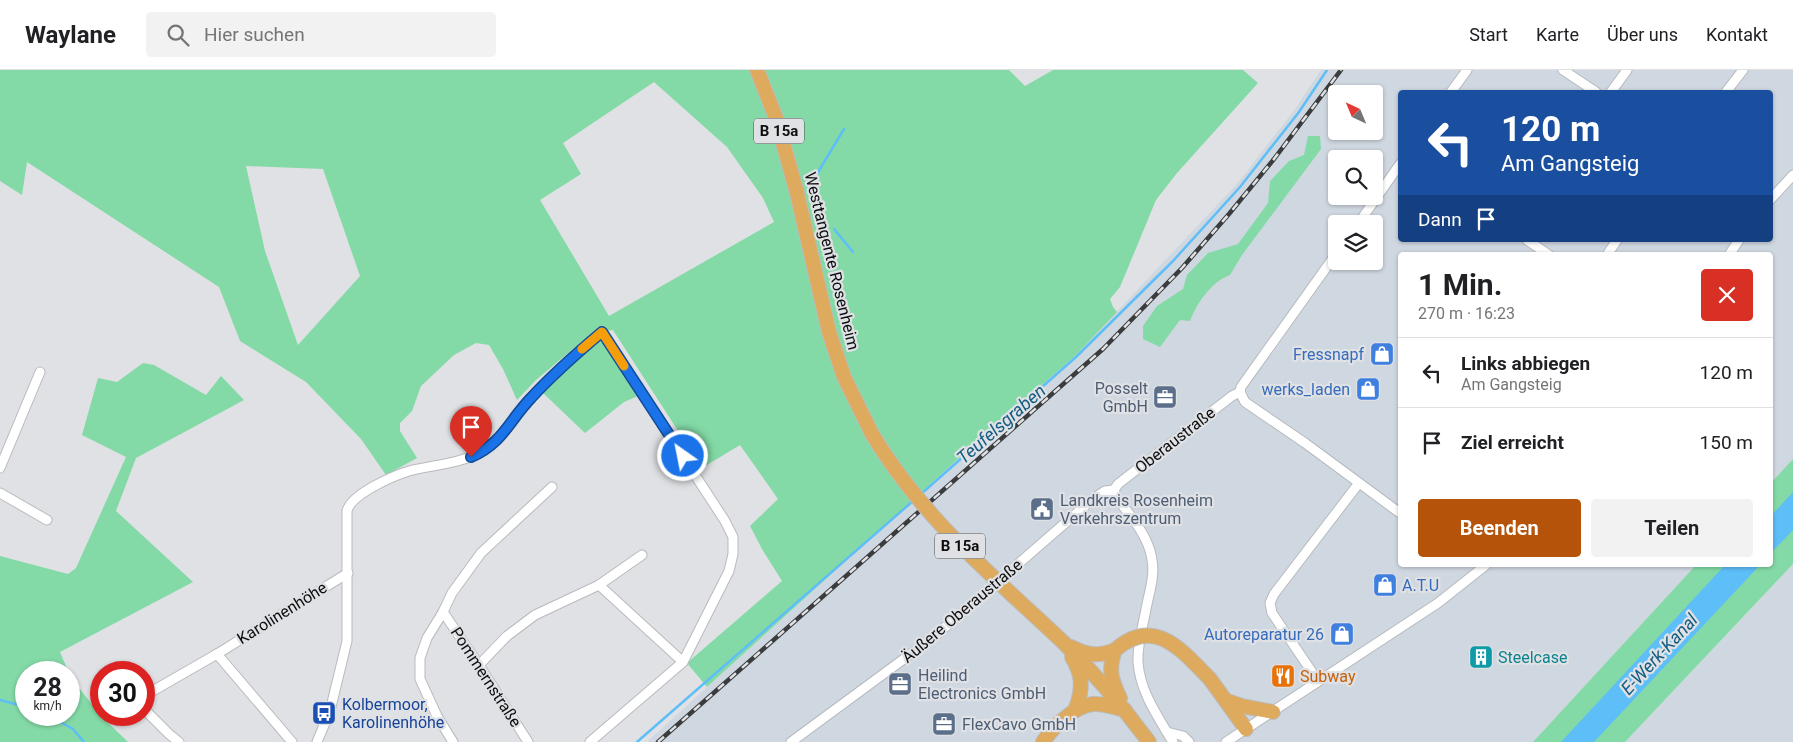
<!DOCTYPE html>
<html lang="de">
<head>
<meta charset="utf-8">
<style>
	body { margin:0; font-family:Roboto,sans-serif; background:#f2f2f2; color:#202124; height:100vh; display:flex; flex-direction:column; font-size:19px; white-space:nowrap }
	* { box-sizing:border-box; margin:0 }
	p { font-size:16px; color:#757577 }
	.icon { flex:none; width:28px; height:28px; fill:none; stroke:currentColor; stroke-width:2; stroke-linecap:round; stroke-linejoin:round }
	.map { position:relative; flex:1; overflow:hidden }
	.side { position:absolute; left:1398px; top:182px; width:375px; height:315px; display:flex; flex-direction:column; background:#fff; border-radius:5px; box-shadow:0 1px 4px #0004 }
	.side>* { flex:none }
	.hud { position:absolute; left:1398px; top:20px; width:375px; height:152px; border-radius:5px; box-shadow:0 1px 4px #0004; background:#1a4fa0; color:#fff; overflow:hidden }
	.needle { width:32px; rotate:316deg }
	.tools { position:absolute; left:1328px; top:15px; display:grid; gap:10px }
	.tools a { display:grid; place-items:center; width:55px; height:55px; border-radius:5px; background:#fff; box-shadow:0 1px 4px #0004; font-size:25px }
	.speed { position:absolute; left:15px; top:591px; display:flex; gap:10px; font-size:25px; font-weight:700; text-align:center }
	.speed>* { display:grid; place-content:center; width:65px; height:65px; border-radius:50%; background:#fff; box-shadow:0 1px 4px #0004; line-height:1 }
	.speed small { font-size:12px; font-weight:400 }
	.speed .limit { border:8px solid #d22; background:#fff; color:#111 }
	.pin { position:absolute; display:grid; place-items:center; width:42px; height:42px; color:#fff; margin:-51px -21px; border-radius:50% 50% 50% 0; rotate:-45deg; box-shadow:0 0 5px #0007 }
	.pin .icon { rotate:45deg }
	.me { position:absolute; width:55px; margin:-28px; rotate:327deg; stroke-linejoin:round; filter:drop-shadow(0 0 4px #0008) }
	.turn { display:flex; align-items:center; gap:18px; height:105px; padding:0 20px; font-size:22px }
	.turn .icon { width:65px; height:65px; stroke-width:2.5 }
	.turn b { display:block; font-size:35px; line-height:42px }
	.then { display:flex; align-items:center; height:48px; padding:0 20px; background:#0003; gap:10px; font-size:19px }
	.round { display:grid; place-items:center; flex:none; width:52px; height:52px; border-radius:5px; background:#f2f2f2 }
	.overview { display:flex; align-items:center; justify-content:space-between; height:85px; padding:0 20px }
	h1 { font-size:30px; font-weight:700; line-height:38px }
	.button { display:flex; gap:10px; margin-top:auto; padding:10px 20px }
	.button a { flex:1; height:58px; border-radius:5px; background:#b45309; color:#fff; font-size:20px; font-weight:700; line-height:58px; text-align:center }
	.button a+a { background:#f2f2f2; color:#202124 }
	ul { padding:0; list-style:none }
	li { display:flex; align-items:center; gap:15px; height:70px; padding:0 20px; border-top:1px solid #e0e0e0 }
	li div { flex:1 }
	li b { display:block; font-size:19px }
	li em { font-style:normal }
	header { display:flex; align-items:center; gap:30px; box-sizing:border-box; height:70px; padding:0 25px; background:#fff; border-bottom:1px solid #e0e0e0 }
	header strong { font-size:24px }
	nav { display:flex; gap:28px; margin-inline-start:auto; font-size:18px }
	.search { width:350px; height:45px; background:#f2f2f2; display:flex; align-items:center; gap:12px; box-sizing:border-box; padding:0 18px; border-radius:5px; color:#757577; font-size:19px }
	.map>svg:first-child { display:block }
	.built { fill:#cfd7e0; fill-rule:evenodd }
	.green { fill:#83daa6; fill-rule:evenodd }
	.water { fill:#5ebef7 }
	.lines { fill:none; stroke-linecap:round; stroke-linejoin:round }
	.stream { stroke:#5ebef7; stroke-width:2.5 }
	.minor-casing { stroke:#b8babd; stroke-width:11 }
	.trunk-casing { stroke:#bbbcbc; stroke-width:16 }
	.minor { stroke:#fff; stroke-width:9 }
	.trunk { stroke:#deaa5e; stroke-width:14 }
	.rail-casing { stroke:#3a3c3d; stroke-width:4.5 }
	.rail { stroke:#dfe1e4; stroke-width:2.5; stroke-dasharray:8; stroke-linecap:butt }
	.trunk-bridge-casing { stroke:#bbbcbc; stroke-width:16; stroke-linecap:butt }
	.trunk-bridge { stroke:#deaa5e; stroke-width:14 }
	.route-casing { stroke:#114b97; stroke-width:12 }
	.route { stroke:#1a73e8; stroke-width:9 }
	.slow { stroke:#f59e0b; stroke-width:9 }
	.labels { text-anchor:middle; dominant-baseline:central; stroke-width:4.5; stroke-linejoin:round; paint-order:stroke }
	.shield { fill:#dfe1e4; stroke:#4c4d4f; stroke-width:1 }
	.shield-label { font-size:15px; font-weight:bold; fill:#0d0e0f }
	.street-label { font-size:16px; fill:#0d0e0f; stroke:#dfe1e4 }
	.shop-label { font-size:16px; fill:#366cbe; stroke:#dfe1e4; text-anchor:end }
	.service-label { font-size:16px; fill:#4e5e75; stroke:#dfe1e4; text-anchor:start }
	.culture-label { font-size:16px; fill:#0d838f; stroke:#dfe1e4; text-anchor:start }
	.food-label { font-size:16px; fill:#c56008; stroke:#dfe1e4; text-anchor:start }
	.transit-label { font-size:16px; fill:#164399; stroke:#dfe1e4; text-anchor:start }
	.water-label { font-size:18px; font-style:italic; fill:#145c82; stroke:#dfe1e4 }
</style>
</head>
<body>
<header>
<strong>Waylane</strong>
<div class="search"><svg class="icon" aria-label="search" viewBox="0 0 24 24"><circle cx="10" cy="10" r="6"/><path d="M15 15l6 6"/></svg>Hier suchen</div>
<nav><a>Start</a><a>Karte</a><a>Über uns</a><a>Kontakt</a></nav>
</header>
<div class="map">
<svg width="1793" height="672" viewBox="0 0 1793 672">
	<rect width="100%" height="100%" fill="#dfe1e4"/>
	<g class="built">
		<path d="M1321,0h472v389l-23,25v-229h-370v310h296l-163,177h-886l313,-285 115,-101 162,-172 58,-75zM1400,22h370v148h-370zM1336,24h38v37h-38zM1336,89h38v37h-38zM1336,154h38v37h-38z"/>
		<polygon points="1793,494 1793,672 1625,672 1754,536"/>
	</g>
	<g class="green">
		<path d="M0,0h1009l16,16 28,-16h190l15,13 -81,90 -21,27 -36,87 -10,12 3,8 4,5 -42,44 -115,101 -253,230 -20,-24 95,-82 -20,-32 -12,-23 28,-27 -38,-54 -38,23 -89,-138 -21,3 -56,47 -19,20 -14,-31 -14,-24 -13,-2 -22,12 -33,31 -9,25 -12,12v8l17,27 -31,17 -25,-36 -55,-57 -66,-41 -21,-54 -192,-125 -5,33 -22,-14zM654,12l73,65 36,51 11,24 -165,94 -69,-116 41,-26 -18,-31zM246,96l77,3 37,107 -62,69 -33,-94z"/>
		<path d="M1308,66h12l1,13 -79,106 -12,20c-19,7 -33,28 -40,46l-10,-1 -20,27 -17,-8v-13l14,-20 26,-17 4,-14 21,-22 30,-9 30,-41 2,-22 19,-20 15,-6z"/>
		<path d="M601,271l37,55 -14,6 -39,31 -43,-41c17,-21 37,-36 59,-51z"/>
		<path d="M143,293l11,2 52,30 15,-19 23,24 -108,58 -20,53 77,71 -133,70 11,26 32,40 25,24h-128v-186l68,18 8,-6 50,-111 -44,-22 16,-57 19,4zM26,602h43v43h-43z"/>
		<polygon points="1793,389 1793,494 1625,672 1533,672 1696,495 1770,495 1770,414"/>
	</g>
	<g class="water">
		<polygon points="1793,422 1793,460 1770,484 1770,447"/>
		<polygon points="1725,495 1760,495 1594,672 1561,672"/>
	</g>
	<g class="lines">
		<g class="stream">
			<polyline points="814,126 809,117 844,59"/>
			<polyline points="834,159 853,182"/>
			<polyline points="921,424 1076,287 1173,191 1240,117 1299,42 1327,0"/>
			<polyline points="0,630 26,637"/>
			<polyline points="48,645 73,659 84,672"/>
			<polyline points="637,672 913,431"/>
		</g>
		<defs>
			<g id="minor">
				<polyline points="1563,0 1596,22"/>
				<polyline points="1451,22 1467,0"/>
				<polyline points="1611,22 1627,0"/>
				<polyline points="1726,22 1743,0"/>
				<polyline points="1770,130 1793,105"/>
				<polyline points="1358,154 1400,94"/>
				<polyline points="1527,170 1549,185"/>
				<polyline points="1607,185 1617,170"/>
				<polyline points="1729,185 1739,170"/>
				<polyline points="1240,322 1245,332 1305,373 1400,443"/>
				<polyline points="0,398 40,302"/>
				<polyline points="0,423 47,450"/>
				<polyline points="599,515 642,485"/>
				<polyline points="443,542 479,595 528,672"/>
				<polyline points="217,584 292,672"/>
				<polyline points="479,595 507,566 535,545 599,515 683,592"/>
				<polyline points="1318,611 1272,543 1270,533 1274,524 1359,413"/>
				<polyline points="144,626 217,584 348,503"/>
				<polyline points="144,639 169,664 179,672"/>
				<polyline points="1167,662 1183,666 1189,672"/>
				<path d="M317,672l13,-31 17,-70v-130c4,-17 46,-35 62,-40 24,-6 48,-7 71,-18 21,-11 31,-32 46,-50 23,-26 49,-48 76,-71l123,189 8,16v17l-4,17 -46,91 -93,80"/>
				<polyline points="453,672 437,646 420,609 420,588 427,568 443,542 452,523 481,483 552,417"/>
				<polyline points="791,672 935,566 1094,428 1105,421 1114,420"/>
				<path d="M1173,672c-15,-25 -33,-50 -35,-80 -1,-17 5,-36 8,-53 3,-16 9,-33 6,-49 -2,-17 -12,-32 -22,-45 -6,-8 -13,-15 -16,-25l4,-6 114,-88 8,-4 1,-5 95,-133"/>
				<polyline points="1226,672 1438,533 1486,495"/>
			</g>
			<g id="trunk">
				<polyline points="757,0 776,48 797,123 829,262 844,307 872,364"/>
				<path d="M1064,573c31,31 59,64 85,99"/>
				<path d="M1071,577c16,8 28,10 44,3"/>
				<path d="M1115,580c-7,19 -4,30 5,48"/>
				<path d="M1072,587c11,18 11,32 4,51"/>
				<polyline points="1210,609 1246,659"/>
				<polyline points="1227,631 1242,636 1273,642"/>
				<path d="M1043,672c6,-9 12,-16 21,-23 23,-20 34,-17 61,-9"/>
			</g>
		</defs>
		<use href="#minor" class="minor-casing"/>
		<use href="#trunk" class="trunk-casing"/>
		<use href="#minor" class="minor"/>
		<use href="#trunk" class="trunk"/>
		<defs>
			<polyline id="rail" points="658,672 1103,279 1182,198 1229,144 1274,89 1341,0"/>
		</defs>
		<use href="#rail" class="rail-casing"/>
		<use href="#rail" class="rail"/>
		<defs>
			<g id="trunk-bridge">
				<path d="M872,364c51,85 121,142 192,209"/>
				<path d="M1115,580c40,-35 67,1 95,29"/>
			</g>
		</defs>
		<use href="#trunk-bridge" class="trunk-bridge-casing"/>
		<use href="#trunk-bridge" class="trunk-bridge"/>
	</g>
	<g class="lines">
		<defs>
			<path id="route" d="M471,387c32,-14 37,-35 60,-59 22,-24 46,-45 71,-66l81,124"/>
		</defs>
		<use href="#route" class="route-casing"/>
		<use href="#route" class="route"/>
		<polyline class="slow" points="582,279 602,262 624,296"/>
	</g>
	<defs>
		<symbol id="shop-square" viewBox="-11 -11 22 22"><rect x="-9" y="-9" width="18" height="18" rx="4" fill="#3f7fe0" stroke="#dfe1e4"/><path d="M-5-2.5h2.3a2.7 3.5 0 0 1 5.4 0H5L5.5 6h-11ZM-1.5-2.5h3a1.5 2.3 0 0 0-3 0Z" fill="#fff"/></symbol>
		<symbol id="office-square" viewBox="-11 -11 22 22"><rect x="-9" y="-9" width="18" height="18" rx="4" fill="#5c6f8a" stroke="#dfe1e4"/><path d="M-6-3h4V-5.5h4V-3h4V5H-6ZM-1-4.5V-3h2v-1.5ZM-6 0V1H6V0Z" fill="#fff"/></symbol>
		<symbol id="civic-square" viewBox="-11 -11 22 22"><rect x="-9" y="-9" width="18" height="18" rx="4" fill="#5c6f8a" stroke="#dfe1e4"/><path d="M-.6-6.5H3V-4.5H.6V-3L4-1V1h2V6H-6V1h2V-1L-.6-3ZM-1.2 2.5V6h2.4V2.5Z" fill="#fff"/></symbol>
		<symbol id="building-square" viewBox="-11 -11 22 22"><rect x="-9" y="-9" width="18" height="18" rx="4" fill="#0f9aa8" stroke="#dfe1e4"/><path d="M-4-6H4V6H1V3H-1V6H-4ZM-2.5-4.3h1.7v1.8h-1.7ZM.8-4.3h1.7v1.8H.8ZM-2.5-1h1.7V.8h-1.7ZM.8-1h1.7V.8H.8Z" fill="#fff"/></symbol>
		<symbol id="restaurant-square" viewBox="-11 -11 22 22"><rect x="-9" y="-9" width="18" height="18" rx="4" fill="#e8710a" stroke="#dfe1e4"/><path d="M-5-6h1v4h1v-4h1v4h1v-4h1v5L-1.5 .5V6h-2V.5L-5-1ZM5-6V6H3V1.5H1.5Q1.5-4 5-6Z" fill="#fff"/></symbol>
		<symbol id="bus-square" viewBox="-11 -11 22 22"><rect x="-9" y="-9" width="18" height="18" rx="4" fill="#1a4fb4" stroke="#dfe1e4"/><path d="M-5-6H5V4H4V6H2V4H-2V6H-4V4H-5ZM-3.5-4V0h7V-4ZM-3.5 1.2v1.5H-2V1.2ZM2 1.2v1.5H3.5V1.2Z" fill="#fff"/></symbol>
	</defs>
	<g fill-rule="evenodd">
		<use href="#shop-square" x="1368" y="270" width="28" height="28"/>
		<use href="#shop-square" x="1354" y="305" width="28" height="28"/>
		<use href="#office-square" x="1151" y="313" width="28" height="28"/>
		<use href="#civic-square" x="1028" y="425" width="28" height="28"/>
		<use href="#shop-square" x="1371" y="501" width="28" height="28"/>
		<use href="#shop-square" x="1328" y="550" width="28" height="28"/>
		<use href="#building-square" x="1467" y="573" width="28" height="28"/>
		<use href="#restaurant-square" x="1269" y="592" width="28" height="28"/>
		<use href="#office-square" x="886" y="600" width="28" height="28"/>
		<use href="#bus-square" x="310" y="629" width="28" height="28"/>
		<use href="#office-square" x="930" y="640" width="28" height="28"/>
	</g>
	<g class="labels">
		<g class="shield">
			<rect x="754" y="48.5" width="50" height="25" rx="4"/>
			<rect x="935" y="463.5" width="50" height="25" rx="4"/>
		</g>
		<g class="shield-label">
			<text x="779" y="61">B 15a</text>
			<text x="960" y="476">B 15a</text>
		</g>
		<g class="street-label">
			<text transform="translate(832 191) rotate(76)">Westtangente Rosenheim</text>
			<text transform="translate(1175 370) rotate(-38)">Oberaustraße</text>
			<text transform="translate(962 541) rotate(-40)">Äußere Oberaustraße</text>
			<text transform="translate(282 543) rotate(-32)">Karolinenhöhe</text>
			<text transform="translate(486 607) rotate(57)">Pommernstraße</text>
		</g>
		<g class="shop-label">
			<text x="1364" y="284">Fressnapf</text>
			<text x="1350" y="319">werks_laden</text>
			<text x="1402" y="515" text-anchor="start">A.T.U</text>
			<text x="1324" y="564">Autoreparatur 26</text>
		</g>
		<g class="service-label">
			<text x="1148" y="318" text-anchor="end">Posselt<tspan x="1148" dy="18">GmbH</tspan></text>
			<text x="1060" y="430">Landkreis Rosenheim<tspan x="1060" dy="18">Verkehrszentrum</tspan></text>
			<text x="918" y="605">Heilind<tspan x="918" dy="18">Electronics GmbH</tspan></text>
			<text x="962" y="654">FlexCavo GmbH</text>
		</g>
		<g class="culture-label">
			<text x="1498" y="587">Steelcase</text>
		</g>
		<g class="food-label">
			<text x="1300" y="606">Subway</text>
		</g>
		<g class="transit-label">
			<text x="342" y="634">Kolbermoor,<tspan x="342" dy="18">Karolinenhöhe</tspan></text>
		</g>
		<g class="water-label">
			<text transform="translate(1001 354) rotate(-41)">Teufelsgraben</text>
			<text transform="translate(1659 584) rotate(-47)">E-Werk-Kanal</text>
		</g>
	</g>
</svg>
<div class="tools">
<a><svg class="needle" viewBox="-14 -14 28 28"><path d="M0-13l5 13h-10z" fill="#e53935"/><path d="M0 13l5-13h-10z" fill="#757577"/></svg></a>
<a><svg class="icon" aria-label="search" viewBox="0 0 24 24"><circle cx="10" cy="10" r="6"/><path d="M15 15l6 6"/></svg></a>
<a><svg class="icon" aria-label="layers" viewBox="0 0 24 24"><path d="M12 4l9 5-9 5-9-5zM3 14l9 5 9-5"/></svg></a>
</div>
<div class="speed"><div>28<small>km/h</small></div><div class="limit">30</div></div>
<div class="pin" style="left:471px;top:387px;background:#d93025"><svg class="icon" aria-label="arrive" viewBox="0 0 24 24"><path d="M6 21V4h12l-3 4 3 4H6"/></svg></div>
<svg class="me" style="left:683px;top:386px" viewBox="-20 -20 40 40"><circle r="17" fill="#1a73e8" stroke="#fff" stroke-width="3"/><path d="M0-11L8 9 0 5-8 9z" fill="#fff"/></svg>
<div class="hud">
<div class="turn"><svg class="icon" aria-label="left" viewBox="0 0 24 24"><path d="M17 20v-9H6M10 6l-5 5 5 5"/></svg><div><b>120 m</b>Am Gangsteig</div></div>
<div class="then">Dann<svg class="icon" aria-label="arrive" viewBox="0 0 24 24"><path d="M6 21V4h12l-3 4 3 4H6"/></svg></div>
</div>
<section class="side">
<div class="overview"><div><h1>1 Min.</h1><p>270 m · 16:23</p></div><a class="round" style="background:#d93025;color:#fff"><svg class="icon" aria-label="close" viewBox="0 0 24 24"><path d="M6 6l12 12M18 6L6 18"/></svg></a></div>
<ul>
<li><svg class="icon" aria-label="left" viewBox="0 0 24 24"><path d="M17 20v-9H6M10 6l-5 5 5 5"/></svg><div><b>Links abbiegen</b><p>Am Gangsteig</p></div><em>120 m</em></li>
<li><svg class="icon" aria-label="arrive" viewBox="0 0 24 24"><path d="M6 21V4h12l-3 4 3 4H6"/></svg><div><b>Ziel erreicht</b></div><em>150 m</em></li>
</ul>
<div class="button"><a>Beenden</a><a>Teilen</a></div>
</section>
</div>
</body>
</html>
